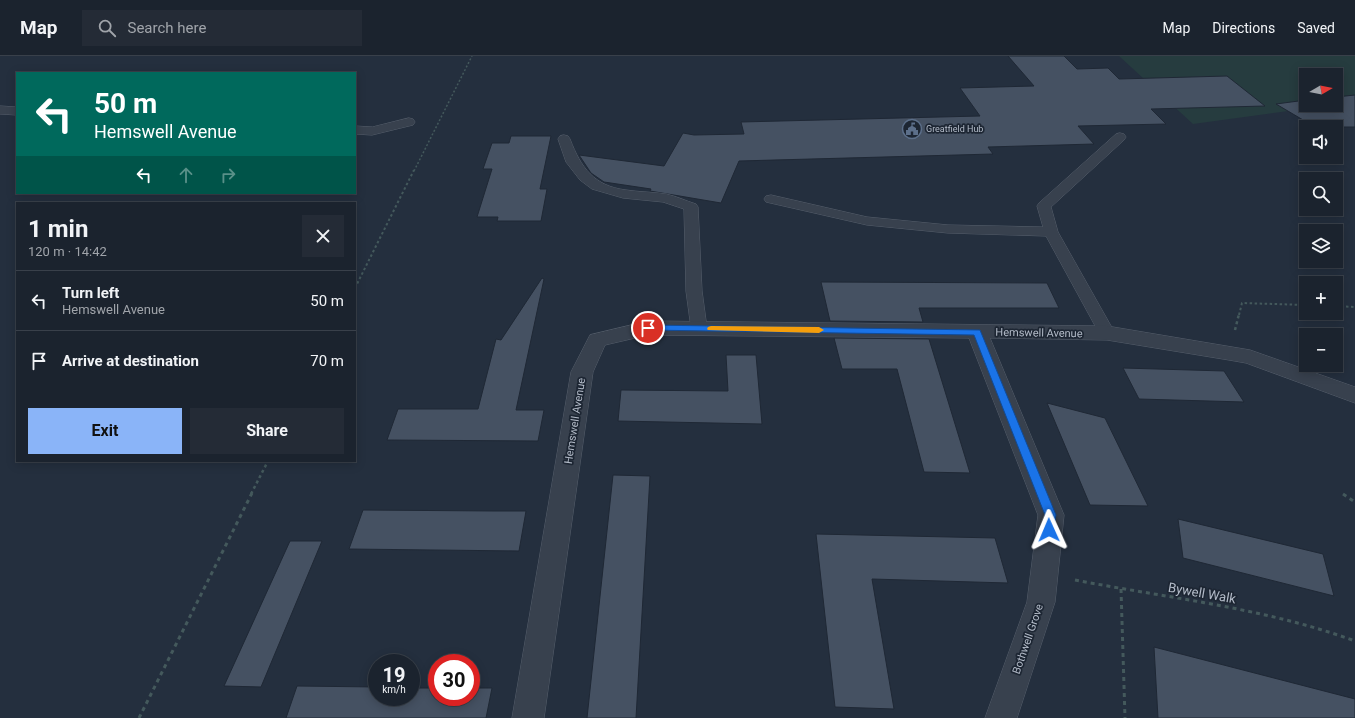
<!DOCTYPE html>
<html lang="en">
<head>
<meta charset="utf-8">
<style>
	body { margin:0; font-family:Roboto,sans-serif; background:#242b36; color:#f1f3f6; height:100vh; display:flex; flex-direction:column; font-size:15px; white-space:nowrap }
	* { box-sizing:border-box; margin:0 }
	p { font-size:13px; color:#a0a4aa }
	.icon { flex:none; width:22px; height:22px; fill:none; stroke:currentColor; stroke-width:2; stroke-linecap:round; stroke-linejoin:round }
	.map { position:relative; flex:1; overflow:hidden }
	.drawer { position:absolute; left:16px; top:146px; width:340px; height:260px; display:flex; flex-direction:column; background:#1b232e; border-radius:0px; box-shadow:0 2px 10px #0003,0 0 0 1px #39404a }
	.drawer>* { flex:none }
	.banner { position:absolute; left:16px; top:16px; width:340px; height:122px; border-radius:0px; box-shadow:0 2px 10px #0003,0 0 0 1px #39404a; background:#00695c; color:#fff; overflow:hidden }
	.needle { width:26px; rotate:80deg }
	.controls { position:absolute; left:1299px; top:12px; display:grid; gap:8px }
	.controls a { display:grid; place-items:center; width:44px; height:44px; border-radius:0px; background:#1b232e; box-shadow:0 2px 10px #0003,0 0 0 1px #39404a; font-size:20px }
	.speed { position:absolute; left:368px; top:598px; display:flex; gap:8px; font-size:20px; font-weight:700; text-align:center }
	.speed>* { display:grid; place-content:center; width:52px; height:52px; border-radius:50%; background:#1b232e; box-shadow:0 2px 10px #0003,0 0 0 1px #39404a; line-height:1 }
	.speed small { font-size:10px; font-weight:400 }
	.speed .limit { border:6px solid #d22; background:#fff; color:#111 }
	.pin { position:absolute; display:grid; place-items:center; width:34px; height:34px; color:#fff; margin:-17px; border:2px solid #fff; border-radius:50%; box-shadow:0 1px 4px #0007 }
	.me { position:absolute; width:44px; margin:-22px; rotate:359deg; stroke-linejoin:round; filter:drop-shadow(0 0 3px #0008) }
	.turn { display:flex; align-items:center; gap:14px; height:84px; padding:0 12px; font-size:18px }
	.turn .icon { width:52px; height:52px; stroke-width:2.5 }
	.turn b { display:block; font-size:28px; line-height:34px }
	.lanes { display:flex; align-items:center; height:38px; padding:0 12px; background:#0003; justify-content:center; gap:20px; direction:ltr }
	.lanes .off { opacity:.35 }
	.round { display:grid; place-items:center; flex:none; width:42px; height:42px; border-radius:0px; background:#242b36 }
	.overview { display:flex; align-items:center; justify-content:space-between; height:68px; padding:0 12px }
	h1 { font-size:24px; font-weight:700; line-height:30px }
	.cta { display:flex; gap:8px; margin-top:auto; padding:8px 12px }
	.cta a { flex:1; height:46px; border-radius:0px; background:#8ab4f8; color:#111; font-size:16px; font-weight:700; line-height:46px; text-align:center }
	.cta a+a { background:#242b36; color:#f1f3f6 }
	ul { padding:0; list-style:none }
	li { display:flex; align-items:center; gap:12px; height:60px; padding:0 12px; border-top:1px solid #39404a }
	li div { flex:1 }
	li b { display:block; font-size:15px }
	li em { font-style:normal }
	header { display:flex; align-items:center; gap:24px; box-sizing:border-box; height:56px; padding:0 20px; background:#1b232e; border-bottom:1px solid #39404a }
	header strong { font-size:19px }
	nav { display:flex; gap:22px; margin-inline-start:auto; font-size:14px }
	.search { width:280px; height:36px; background:#242b36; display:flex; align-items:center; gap:10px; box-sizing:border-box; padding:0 14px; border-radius:0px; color:#a0a4aa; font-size:15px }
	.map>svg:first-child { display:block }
	.green { fill:#263c3f }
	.building { fill:#455162; stroke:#1f2835 }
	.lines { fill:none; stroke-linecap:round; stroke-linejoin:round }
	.service-casing { stroke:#565f6c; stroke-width:1 }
	.minor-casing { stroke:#565f6c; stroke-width:1 }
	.path-far3 { stroke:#44595c; stroke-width:1.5; stroke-dasharray:2 2; stroke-linecap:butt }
	.path-far2 { stroke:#44595c; stroke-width:2; stroke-dasharray:2.5 2.5; stroke-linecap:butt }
	.path-far1 { stroke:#44595c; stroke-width:2.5; stroke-dasharray:3 3; stroke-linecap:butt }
	.path { stroke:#44595c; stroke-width:3; stroke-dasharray:4 4; stroke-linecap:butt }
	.service { fill:#38414e; fill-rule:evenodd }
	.minor { fill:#38414e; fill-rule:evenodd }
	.route { fill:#1a73e8; stroke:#114b97 }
	.slow { fill:#f59e0b }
	.labels { text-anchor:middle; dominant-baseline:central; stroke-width:3.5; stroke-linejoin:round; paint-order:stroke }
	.far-poi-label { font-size:9px; fill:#b4bcc9; stroke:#1d2633; text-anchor:start }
	.street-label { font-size:11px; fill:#b4bcc9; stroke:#1d2633 }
	.near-street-label { font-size:13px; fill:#b4bcc9; stroke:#1d2633 }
</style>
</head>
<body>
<header>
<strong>Map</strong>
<div class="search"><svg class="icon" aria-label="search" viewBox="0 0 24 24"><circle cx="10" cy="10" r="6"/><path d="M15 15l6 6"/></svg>Search here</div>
<nav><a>Map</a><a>Directions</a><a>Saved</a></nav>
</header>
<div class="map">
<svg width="1355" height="662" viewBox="0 0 1355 662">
	<rect width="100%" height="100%" fill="#242f3e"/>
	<polygon class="green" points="1119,0 1355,0 1355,39 1336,41 1336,19 1306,19 1306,44 1277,48 1288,55 1193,68"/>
	<g class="building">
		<polygon points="1008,0 1064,0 1077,13 1108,12 1119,23 1227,20 1265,50 1151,53 1166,68 1078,70 1094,88 988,91 993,98 739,105 721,147 650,135 651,133 604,126 591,117 579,99 664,110 683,77 694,79 744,78 741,66 980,60 960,32 1034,30"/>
		<polygon points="1355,39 1355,71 1315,71 1276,48 1306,44 1306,49 1336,49 1336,41"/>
		<polygon points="511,80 551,80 540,133 547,133 541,165 497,165 498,161 477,161 492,113 483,113 492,87 509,87"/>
		<polygon points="542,222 544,223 516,354 544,354 538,385 387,384 398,353 478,353 496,283 501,284"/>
		<polygon points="821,226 1047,227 1059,252 919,252 923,266 830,265"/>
		<polygon points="834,282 929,283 970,417 924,416 897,313 842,313"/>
		<polygon points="726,299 756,299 762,368 618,365 621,334 728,335"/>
		<polygon points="1123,312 1224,315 1244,346 1139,343"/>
		<polygon points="1047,347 1105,362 1148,450 1090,449"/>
		<polygon points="613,419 650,420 636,662 587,662"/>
		<polygon points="363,454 493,455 526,455 519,495 349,493"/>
		<polygon points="1178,463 1323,498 1334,540 1183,502"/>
		<polygon points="816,478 995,482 1008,527 872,523 894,653 835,651"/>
		<polygon points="290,485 322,485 261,631 224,630"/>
		<polygon points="1154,591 1355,643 1355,662 1158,662"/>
		<polygon points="297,630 377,631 377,641 411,641 411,632 437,632 437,641 471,641 471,632 492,632 486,662 286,662"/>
	</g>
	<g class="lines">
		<defs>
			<g id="service">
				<polygon points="0,50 17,51 17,59 0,58"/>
				<polygon points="409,62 413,63 415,66 413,69 372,79 355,78 355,70 372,71"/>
				<polygon points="1120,77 1124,78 1126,81 1124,84 1051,151 1058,176 1115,277 1113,281 1107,282 1101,281 1099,277 1046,180 948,177 867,169 766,146 764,143 766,140 771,139 867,161 948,169 1043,171 1037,150 1039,147 1116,78"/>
				<path d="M564,79l4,1 2,3c11,29 24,47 56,51 13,2 27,2 40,4 10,2 20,7 30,10l2,3 4,84 5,37 -2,4 -6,1 -6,-1 -2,-4 -5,-37 -2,-82 -21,-7 -40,-4 -31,-9 -12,-9 -14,-18 -8,-23 2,-3z"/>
			</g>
			<polygon id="minor" points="648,265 1107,270 1250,294 1355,331 1355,347 1246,307 1229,304 1107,284 990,282 1064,459 1055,546 1017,662 985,662 1027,546 1038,459 969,282 648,279 605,289 593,316 544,662 512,662 571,316 590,279"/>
		</defs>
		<use href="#service" class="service-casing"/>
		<use href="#minor" class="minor-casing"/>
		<polyline class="path-far3" points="414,115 472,0"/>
		<g class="path-far2">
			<polyline points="355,232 414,114"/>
			<polyline points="1336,250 1355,251"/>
			<polyline points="1239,259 1242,247 1306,249"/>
		</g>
		<g class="path-far1">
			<polyline points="1235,274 1239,258"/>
			<polyline points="251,438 268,405"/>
		</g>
		<g class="path">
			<polyline points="1343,438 1355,446"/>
			<path d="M1075,524c93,18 190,28 280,61"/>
			<polyline points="1121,533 1125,662"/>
			<polyline points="139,662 252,437"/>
		</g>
		<use href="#service" class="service"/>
		<use href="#minor" class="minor"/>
	</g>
	<polygon class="route" points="648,269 980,274 1056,459 1053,477 1049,479 1045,477 1044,474 1045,459 974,279 645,274 644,272 645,270"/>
	<polygon class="slow" points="711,270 819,271 824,274 819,277 708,274 707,273 708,271"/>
	<defs>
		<symbol id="civic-ring" viewBox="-11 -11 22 22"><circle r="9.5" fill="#1d2633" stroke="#5c6f8a" stroke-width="1.5"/><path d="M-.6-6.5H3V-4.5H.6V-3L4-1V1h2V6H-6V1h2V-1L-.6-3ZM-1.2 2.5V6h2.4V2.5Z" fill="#5c6f8a"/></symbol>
	</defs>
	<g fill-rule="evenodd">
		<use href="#civic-ring" x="901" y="62" width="22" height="22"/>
	</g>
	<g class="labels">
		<g class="far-poi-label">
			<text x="926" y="73">Greatfield Hub</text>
		</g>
		<g class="street-label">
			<text transform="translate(1039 277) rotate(1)">Hemswell Avenue</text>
			<text transform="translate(575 365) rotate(-81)">Hemswell Avenue</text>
			<text transform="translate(1028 583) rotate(-71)">Bothwell Grove</text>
		</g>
		<g class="near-street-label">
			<text transform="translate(1202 537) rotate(10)">Bywell Walk</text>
		</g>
	</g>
</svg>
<div class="controls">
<a><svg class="needle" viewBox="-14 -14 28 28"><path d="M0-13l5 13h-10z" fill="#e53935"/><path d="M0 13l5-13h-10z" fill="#a0a4aa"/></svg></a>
<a><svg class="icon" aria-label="sound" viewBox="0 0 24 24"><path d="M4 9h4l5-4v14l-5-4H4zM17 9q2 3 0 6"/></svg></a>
<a><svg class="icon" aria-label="search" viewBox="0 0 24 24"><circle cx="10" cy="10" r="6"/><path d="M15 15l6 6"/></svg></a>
<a><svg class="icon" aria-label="layers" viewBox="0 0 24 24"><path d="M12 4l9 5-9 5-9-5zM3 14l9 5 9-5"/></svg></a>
<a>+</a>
<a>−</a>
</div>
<div class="speed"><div>19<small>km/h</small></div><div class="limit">30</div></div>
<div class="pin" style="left:648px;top:272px;background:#d93025"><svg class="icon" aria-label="arrive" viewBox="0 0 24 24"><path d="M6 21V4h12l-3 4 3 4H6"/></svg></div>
<svg class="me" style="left:1049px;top:474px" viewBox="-20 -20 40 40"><path d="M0-17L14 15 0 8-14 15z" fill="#1a73e8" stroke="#fff" stroke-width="4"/></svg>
<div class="banner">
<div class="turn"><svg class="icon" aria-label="left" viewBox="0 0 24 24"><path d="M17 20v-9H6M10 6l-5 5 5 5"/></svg><div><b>50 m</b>Hemswell Avenue</div></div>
<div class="lanes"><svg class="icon" aria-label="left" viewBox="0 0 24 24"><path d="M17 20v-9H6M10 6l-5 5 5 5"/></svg><svg class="icon off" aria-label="ahead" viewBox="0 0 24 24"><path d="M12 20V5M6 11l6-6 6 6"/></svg><svg class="icon off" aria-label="right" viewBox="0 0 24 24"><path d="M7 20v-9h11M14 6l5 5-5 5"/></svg></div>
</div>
<section class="drawer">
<div class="overview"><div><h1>1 min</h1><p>120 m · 14:42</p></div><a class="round"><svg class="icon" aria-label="close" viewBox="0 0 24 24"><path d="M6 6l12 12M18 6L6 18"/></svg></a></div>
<ul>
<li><svg class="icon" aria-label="left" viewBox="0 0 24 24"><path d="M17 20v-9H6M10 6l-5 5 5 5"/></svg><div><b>Turn left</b><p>Hemswell Avenue</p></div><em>50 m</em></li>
<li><svg class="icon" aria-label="arrive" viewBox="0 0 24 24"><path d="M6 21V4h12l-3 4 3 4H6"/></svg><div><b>Arrive at destination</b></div><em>70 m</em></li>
</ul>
<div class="cta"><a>Exit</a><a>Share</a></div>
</section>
</div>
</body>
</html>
